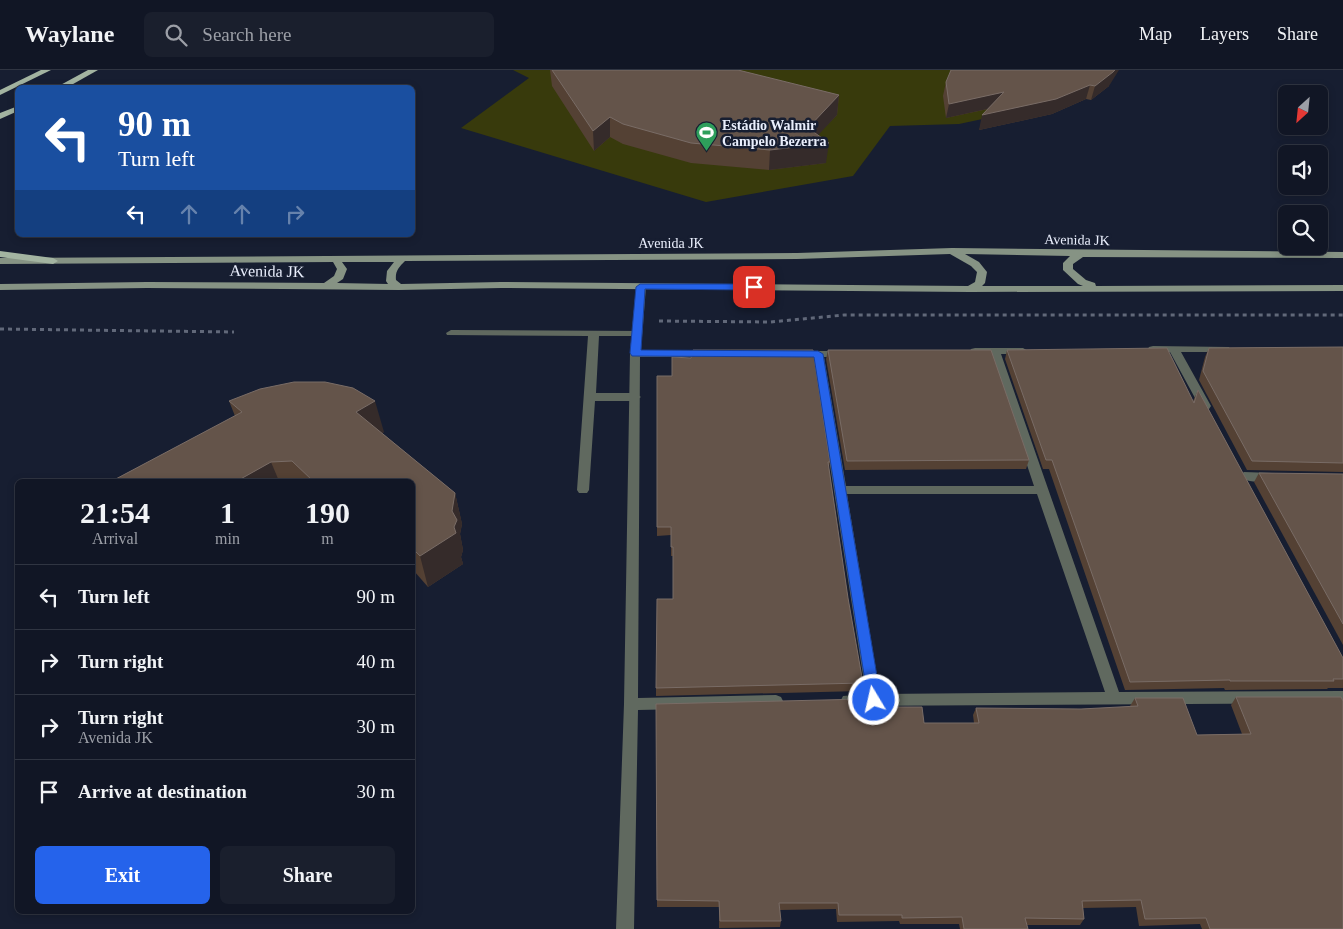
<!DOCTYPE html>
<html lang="en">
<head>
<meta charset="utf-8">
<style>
	body { margin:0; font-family:Georgia,serif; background:#1a1f2d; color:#f1f3f6; height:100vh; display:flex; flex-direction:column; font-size:19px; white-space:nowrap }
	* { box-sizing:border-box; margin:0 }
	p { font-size:16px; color:#9c9fa7 }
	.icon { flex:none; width:28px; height:28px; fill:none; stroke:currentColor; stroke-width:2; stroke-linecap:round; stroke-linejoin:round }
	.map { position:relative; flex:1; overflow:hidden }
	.sheet { position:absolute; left:15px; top:409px; width:400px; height:435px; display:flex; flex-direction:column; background:#111625; border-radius:8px; box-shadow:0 2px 8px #0003,0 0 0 1px #303542 }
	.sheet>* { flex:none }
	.banner { position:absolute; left:15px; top:15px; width:400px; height:152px; border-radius:8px; box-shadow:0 2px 8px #0003,0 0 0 1px #303542; background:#1a4fa0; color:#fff; overflow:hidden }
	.needle { width:32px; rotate:207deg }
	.fabs { position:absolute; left:1278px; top:15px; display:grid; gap:10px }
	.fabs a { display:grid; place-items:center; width:50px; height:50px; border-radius:8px; background:#111625; box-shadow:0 2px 8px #0003,0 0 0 1px #303542; font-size:25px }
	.pin { position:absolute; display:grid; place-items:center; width:42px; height:42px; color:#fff; margin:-21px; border-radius:10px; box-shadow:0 2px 8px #0006 }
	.me { position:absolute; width:55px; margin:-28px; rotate:351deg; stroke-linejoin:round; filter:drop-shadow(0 0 4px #0008) }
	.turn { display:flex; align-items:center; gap:18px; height:105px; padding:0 20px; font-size:22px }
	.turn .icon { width:65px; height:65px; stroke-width:2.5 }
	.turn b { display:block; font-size:35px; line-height:42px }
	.lanes { display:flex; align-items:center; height:48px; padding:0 20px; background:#0003; justify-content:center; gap:25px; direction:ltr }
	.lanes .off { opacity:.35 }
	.eta { display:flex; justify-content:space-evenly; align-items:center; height:85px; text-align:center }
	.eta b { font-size:30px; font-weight:800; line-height:35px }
	.action { display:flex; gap:10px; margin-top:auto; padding:10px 20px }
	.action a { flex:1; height:58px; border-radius:8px; background:#2563eb; color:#fff; font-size:20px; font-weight:800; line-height:58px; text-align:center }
	.action a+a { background:#1a1f2d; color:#f1f3f6 }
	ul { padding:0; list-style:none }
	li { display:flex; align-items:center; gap:15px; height:65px; padding:0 20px; border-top:1px solid #303542 }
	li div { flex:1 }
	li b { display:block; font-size:19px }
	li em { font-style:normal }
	header { display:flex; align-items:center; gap:30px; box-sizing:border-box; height:70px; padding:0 25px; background:#111625; border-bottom:1px solid #303542 }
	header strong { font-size:24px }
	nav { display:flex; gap:28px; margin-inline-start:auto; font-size:18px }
	.search { width:350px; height:45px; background:#1a1f2d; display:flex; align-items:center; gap:12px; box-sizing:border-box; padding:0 18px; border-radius:8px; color:#9c9fa7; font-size:19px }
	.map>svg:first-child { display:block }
	.green { fill:#383a0c }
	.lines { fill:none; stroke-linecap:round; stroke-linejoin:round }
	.path { stroke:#616879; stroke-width:3; stroke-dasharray:4 4; stroke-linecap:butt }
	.lane { fill:#60695f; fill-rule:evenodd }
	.street { fill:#60695f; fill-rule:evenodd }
	.secondary { fill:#869384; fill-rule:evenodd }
	.primary { fill:#a3b4a1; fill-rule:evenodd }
	.wall { fill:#544134 }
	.shaded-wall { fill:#352b2a }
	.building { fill:#64544a; stroke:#796c66 }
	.route { fill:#2563eb; stroke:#184099 }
	.labels { text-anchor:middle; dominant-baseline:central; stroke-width:5; stroke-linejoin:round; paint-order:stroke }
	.far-poi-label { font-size:14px; font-weight:bold; fill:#e9eefc; stroke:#171e31; text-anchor:start }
	.far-street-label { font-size:14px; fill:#e9eefc; stroke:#171e31 }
	.street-label { font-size:16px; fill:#e9eefc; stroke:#171e31 }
</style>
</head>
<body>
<header>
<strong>Waylane</strong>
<div class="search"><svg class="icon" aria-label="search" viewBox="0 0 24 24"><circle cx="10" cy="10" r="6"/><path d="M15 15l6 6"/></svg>Search here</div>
<nav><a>Map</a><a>Layers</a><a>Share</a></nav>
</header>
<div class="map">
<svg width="1343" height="859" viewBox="0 0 1343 859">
	<rect width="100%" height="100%" fill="#171e31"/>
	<polygon class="green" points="513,0 1072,0 1006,44 959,54 890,56 853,106 706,132 461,58 529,8"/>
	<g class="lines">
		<g class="path">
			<polyline points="659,251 770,252 844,245 1343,245"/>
			<polyline points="0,259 234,262"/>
		</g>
		<polygon class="lane" points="451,260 640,261 641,263 636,266 599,266 596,323 635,323 641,327 635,331 595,331 589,420 587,423 579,423 577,420 588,266 447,265 446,263"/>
		<g class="street">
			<polygon points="641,214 646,217 641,280 708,281 713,284 708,287 640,287 638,628 776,625 781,627 783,631 781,635 776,637 638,640 634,859 616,859 624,634 630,283 636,217"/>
			<polygon points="1153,276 1229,277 1230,279 1229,281 1225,282 1181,282 1211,336 1209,339 1201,339 1170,282 1149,281 1148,279 1149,277"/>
			<path d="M975,278h48l5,3 -5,3h-22l118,338 224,-1v12l-495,3 -5,-2 -2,-4 2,-4 23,-2 -53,-337h-15l-5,-3 5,-3h45l5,3 -5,3h-19l22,129h188l-44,-132 -19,-1 -1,-2 1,-2zM847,424h190l68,198 -225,2z"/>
			<path d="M1244,402l29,1 6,4c-5,7 -36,6 -41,-1z"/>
		</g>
		<path class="secondary" d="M952,178l391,4v6l-260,-1 -10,7v5l13,11 9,3 1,3 247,-1v6l-373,1 -469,-4 -102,2 -252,-2 -147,2v-6l147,-2 177,1 10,-7 3,-7 -4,-7 -333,2v-6l797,-5zM950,184l21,12 6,6 -2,10 -7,4 -467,-4 -100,2 -5,-4c-1,-9 3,-13 9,-19l392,-2zM965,184l105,2 -7,7v7l15,14 5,2h-101l3,-3 2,-11 -8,-10zM342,192h52l-7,9 -1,10 2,3 -51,-1 6,-4 4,-10z"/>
		<g class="primary">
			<polygon points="41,0 51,0 0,25 0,20"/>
			<polygon points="88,0 98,0 66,18 55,18"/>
			<polygon points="18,36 18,41 0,49 0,43"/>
			<polygon points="0,181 53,188 58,191 53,194 0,187"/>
		</g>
	</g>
	<g class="wall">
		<polygon points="550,0 738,0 839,25 837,45 817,65 826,93 769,100 691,93 623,74 610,67 594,81 552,16"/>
		<polygon points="951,0 1109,16 1091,30 1086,29 1052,44 979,60 988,39 946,48 943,26 946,12"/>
		<polygon points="1343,277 1343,402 1247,400 1199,310 1205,287 1209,278"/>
		<polygon points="828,280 1029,390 1026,399 845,400 826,289"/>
		<polygon points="1007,280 1193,331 1198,320 1343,588 1343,618 1328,618 1327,619 1225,620 1224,618 1125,620 1049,399 1043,399 1005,289"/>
		<polygon points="657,306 672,306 830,392 829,398 848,528 863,613 861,621 656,626 656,618 673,529 673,486 671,486 671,465 657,466"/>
		<polygon points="229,331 384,362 382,363 455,423 462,454 460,464 463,480 461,487 463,494 428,517 414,501 412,502 412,411 112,411 235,346"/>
		<polygon points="1259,403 1343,404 1343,575 1254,412"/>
		<polygon points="1236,627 1343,859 1202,859 1200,854 1139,856 1136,837 1083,838 1084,849 1080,855 1027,855 1028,859 960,859 959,854 900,854 899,851 837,852 836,839 780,840 781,851 780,857 719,858 719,837 657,837 656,634 866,637 924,653 974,653 973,645 976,638 1081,639 1131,637 1130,636 1135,628 1197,665 1242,664 1231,635"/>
	</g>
	<g class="shaded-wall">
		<polygon points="1115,0 1119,0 1109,16 1091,30 1095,16"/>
		<polygon points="1090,15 1086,29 1052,44 979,60 982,45"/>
		<polygon points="1004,22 1001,36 946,48 949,34"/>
		<polygon points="839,25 837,45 808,76 829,73 826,93 769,100 770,80"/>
		<polygon points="610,47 610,67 594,81 593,61"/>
		<polygon points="375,331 384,362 365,373 356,342"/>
		<polygon points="271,392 279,411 237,411"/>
		<polygon points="455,423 462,454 460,464 463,480 461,487 463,494 428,517 420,486 452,441"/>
	</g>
	<g class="building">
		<polygon points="552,0 738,0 839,25 808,58 829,73 770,80 691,73 623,54 610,47 593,61"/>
		<polygon points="951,0 1115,0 1113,2 1095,16 1090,15 1056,29 982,45 1004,22 949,34 946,12"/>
		<polygon points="1343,277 1343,393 1252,391 1203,301 1209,278"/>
		<polygon points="1167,278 1194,333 1198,320 1343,588 1343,609 1333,609 1334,611 1230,611 1230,610 1130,612 1052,390 1046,390 1007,280"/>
		<polygon points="693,280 813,280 830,392 828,392 848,528 863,613 656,618 657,529 673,529 673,477 671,477 671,457 657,457 657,306 672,306 672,287 691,288"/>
		<polygon points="828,280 991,280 1029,390 847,391"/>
		<polygon points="294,312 325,312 353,318 375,331 356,342 455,423 452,441 457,450 454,457 456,463 420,486 412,478 412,411 313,411 292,391 271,392 237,411 112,411 242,342 229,331 260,319"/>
		<polygon points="1259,403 1343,404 1343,554"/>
		<polygon points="1236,627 1341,627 1343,631 1343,859 1210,859 1206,848 1145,849 1141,830 1082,831 1084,849 1025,848 1028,859 964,859 962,847 902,848 902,845 839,845 838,833 779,833 781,851 720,851 719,831 657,830 656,634 865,629 866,637 922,637 924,653 979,653 976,638 1081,639 1138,636 1135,628 1183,628 1197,665 1251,664"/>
	</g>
	<polygon class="route" points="640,214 754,214 758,217 754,220 645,219 641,280 818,281 823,284 881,630 879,634 874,635 870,634 868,630 814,287 632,286 630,283 636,217"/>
	<defs>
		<symbol id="stadium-pin" viewBox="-11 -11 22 30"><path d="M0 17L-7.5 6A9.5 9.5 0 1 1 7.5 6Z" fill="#2e9e5b" stroke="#171e31"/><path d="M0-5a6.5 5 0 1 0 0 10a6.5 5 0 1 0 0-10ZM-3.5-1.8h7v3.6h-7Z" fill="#fff"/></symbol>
	</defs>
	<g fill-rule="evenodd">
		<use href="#stadium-pin" x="694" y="50" width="25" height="34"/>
	</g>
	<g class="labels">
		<g class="far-poi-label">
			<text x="722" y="55">Estádio Walmir<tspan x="722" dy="16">Campelo Bezerra</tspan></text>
		</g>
		<g class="far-street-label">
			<text transform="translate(1077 170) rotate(1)">Avenida JK</text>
			<text x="671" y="173">Avenida JK</text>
		</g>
		<g class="street-label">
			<text transform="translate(267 201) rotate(1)">Avenida JK</text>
		</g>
	</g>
</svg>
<div class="fabs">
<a><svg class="needle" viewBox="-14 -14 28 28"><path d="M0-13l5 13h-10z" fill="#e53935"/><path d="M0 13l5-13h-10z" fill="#9c9fa7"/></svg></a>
<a><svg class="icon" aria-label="sound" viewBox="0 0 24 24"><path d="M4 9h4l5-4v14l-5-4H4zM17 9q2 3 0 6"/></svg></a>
<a><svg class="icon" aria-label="search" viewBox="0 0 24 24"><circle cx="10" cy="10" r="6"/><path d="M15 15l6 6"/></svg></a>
</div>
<div class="pin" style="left:754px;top:217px;background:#d93025"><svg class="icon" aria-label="arrive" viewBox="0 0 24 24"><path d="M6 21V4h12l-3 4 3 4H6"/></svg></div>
<svg class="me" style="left:874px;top:630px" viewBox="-20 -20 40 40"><circle r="17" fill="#2563eb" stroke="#fff" stroke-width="3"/><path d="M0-11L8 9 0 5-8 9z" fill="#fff"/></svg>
<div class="banner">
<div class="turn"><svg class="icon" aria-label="left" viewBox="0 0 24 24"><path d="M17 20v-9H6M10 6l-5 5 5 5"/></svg><div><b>90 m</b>Turn left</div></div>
<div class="lanes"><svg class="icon" aria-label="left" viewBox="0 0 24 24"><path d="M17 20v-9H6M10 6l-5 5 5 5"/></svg><svg class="icon off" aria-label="ahead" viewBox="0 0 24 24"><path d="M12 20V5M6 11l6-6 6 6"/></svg><svg class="icon off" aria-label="ahead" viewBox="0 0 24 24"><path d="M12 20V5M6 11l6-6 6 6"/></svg><svg class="icon off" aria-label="right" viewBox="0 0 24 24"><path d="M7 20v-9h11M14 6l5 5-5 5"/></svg></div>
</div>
<section class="sheet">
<div class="eta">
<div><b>21:54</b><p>Arrival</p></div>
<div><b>1</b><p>min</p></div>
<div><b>190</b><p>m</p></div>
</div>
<ul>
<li><svg class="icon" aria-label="left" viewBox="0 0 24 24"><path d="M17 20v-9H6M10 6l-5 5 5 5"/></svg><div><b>Turn left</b></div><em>90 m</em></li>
<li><svg class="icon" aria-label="right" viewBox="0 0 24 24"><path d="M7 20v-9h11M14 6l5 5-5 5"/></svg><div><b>Turn right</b></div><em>40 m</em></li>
<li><svg class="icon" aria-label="right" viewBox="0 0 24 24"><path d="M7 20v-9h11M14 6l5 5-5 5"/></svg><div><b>Turn right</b><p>Avenida JK</p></div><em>30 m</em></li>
<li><svg class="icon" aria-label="arrive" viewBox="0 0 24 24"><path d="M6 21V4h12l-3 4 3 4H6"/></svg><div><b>Arrive at destination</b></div><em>30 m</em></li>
</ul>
<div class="action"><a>Exit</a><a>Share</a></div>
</section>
</div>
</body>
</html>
